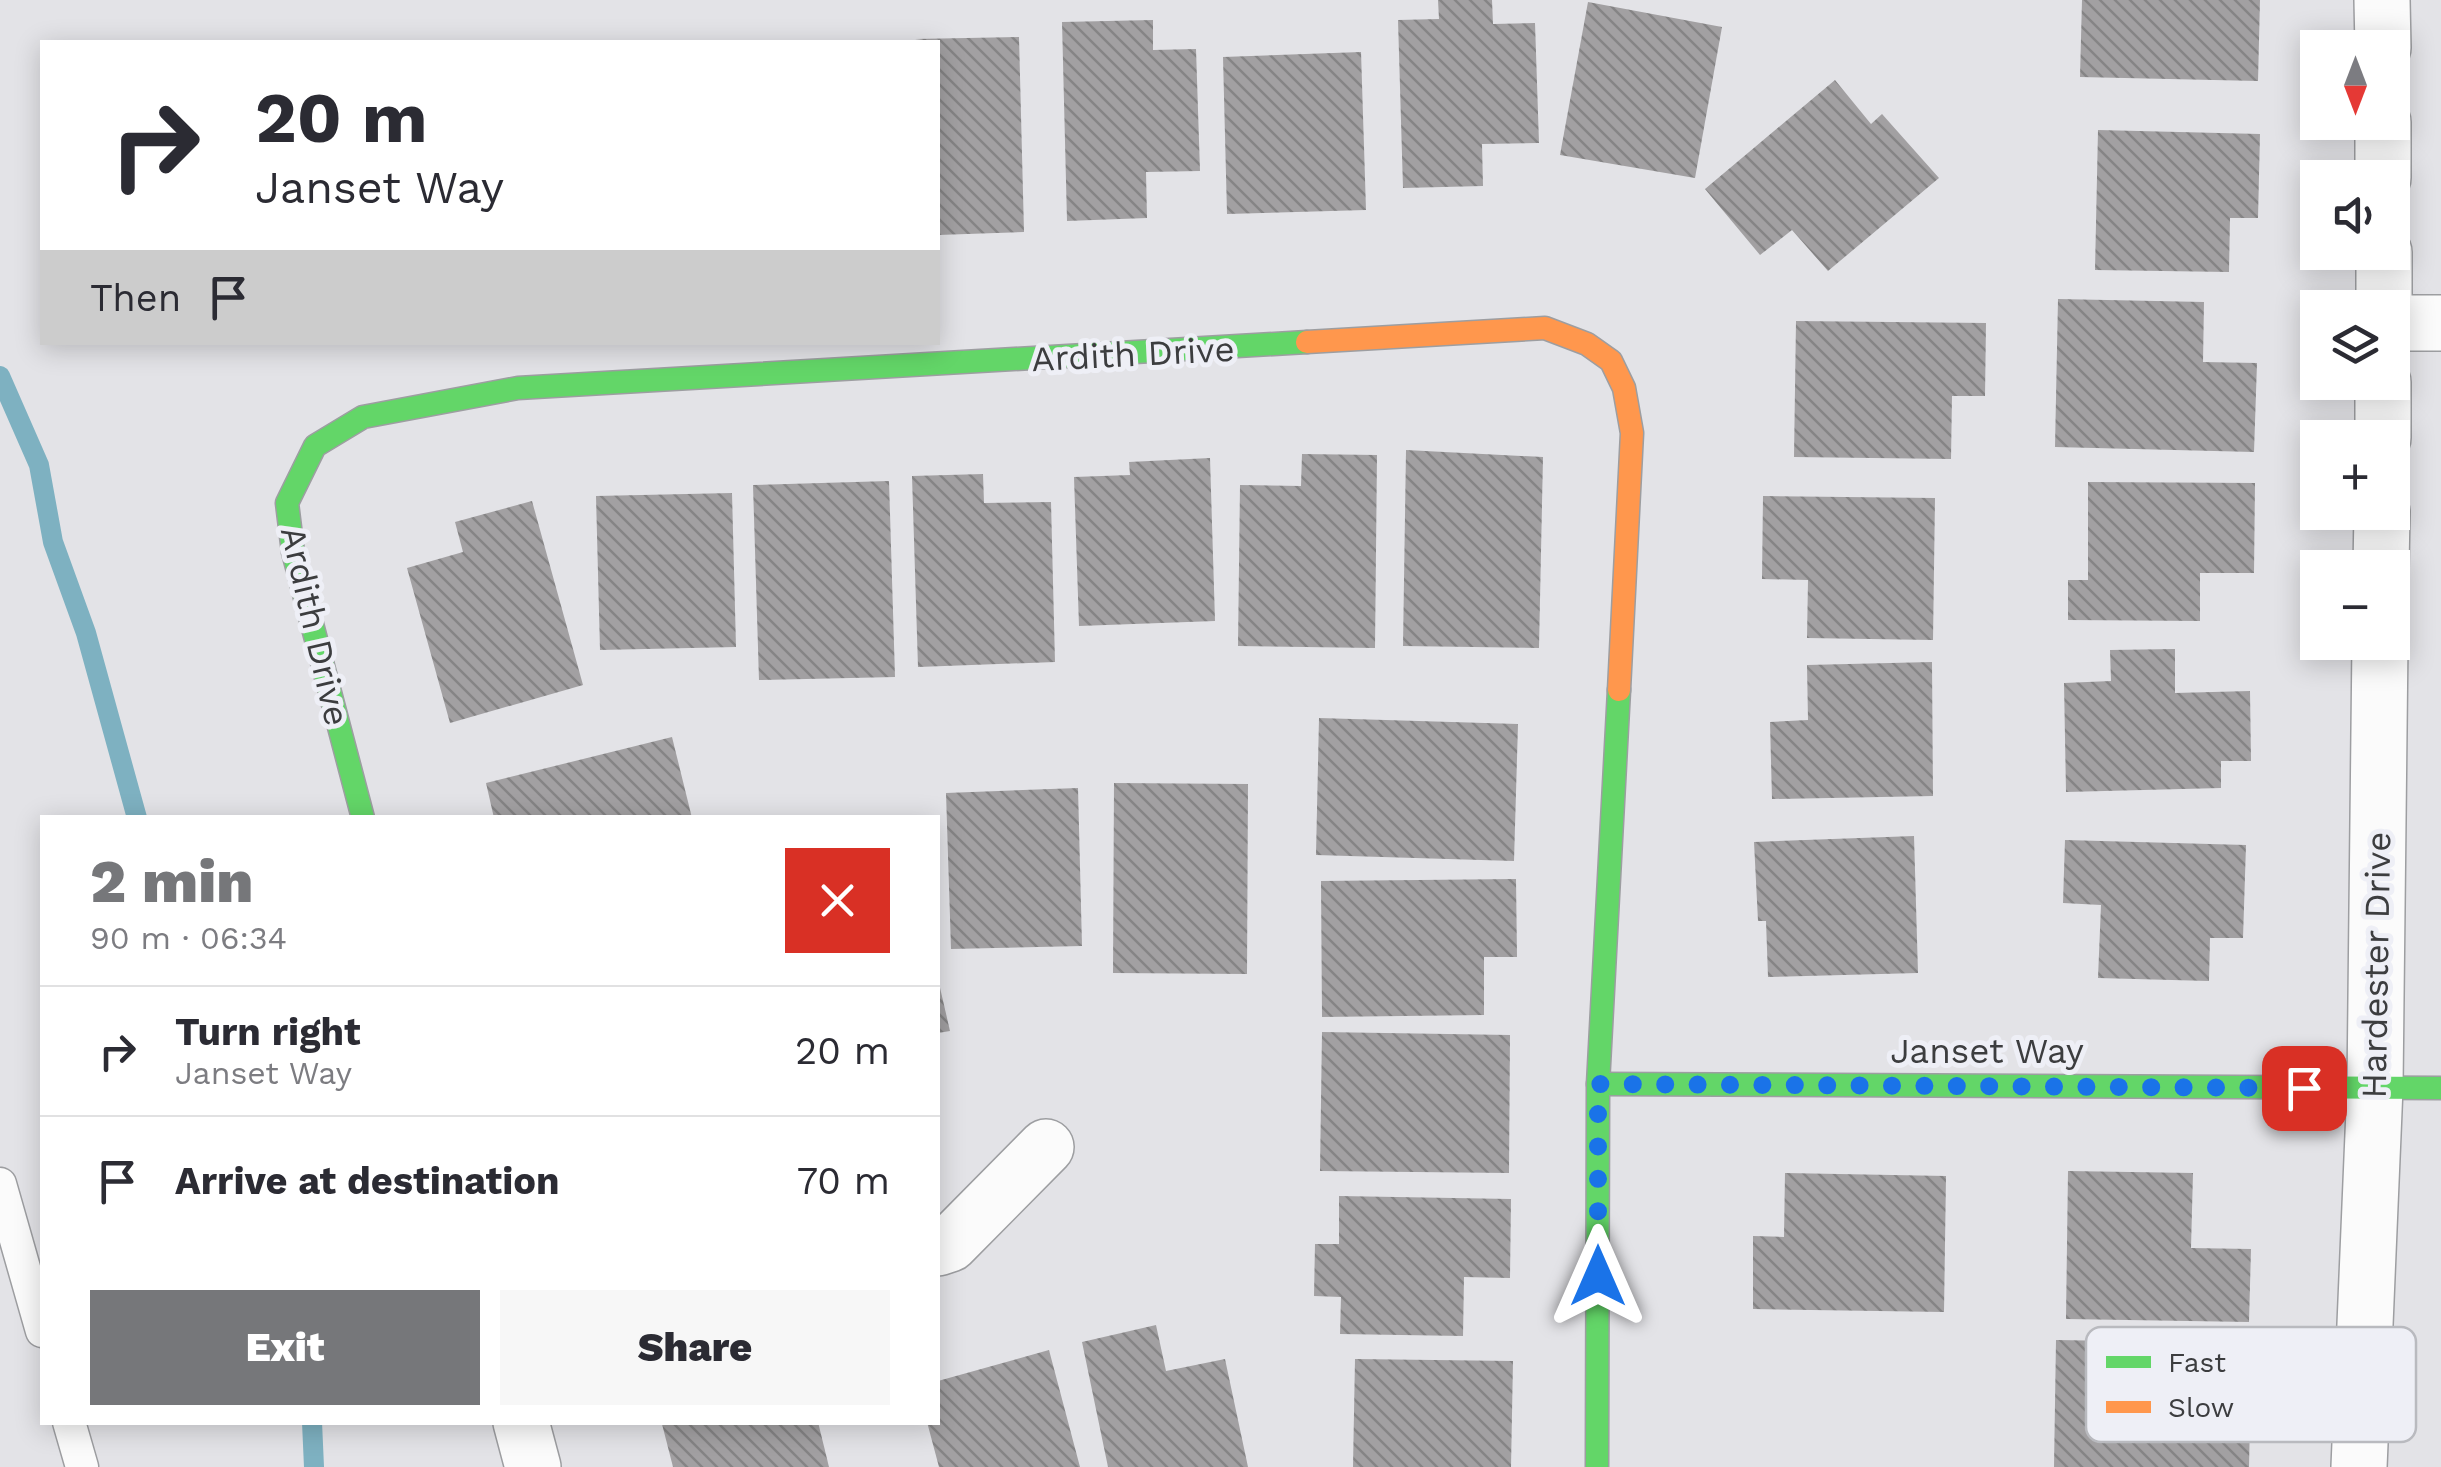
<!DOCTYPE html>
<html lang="en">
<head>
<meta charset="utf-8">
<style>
	body { margin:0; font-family:"Work Sans",sans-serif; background:#f7f7f7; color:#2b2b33; height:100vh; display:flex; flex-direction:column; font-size:38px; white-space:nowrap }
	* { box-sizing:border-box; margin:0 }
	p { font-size:32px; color:#7c7c81 }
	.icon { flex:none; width:55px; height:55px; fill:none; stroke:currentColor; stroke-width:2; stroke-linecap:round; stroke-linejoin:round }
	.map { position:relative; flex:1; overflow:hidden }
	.sheet { position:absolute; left:40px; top:815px; width:900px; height:610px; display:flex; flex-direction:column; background:#fff; border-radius:0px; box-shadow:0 5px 25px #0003 }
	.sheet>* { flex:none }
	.banner { position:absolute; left:40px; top:40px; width:900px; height:305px; border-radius:0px; box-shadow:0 5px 25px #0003; background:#fff; color:#2b2b33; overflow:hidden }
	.needle { width:65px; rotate:180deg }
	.controls { position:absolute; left:2300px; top:30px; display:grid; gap:20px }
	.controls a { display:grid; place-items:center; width:110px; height:110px; border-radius:0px; background:#fff; box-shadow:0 5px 25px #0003; font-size:50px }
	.pin { position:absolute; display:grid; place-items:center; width:85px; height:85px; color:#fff; margin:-42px; border-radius:20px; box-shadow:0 5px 15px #0006 }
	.me { position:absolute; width:110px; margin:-55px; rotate:0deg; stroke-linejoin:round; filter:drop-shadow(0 0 8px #0008) }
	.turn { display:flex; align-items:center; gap:35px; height:210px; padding:0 50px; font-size:45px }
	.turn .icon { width:130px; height:130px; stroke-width:2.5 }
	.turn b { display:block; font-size:70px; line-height:85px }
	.then { display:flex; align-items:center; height:95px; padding:0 50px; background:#0003; gap:20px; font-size:38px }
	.round { display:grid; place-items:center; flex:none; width:105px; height:105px; border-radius:0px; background:#f7f7f7 }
	.head { display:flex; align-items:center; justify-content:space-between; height:170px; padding:0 50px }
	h1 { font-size:60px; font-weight:800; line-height:75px; color:#76777a }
	.button { display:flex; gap:20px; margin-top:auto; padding:20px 50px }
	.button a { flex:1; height:115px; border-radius:0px; background:#76777a; color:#fff; font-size:40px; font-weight:800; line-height:115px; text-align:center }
	.button a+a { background:#f7f7f7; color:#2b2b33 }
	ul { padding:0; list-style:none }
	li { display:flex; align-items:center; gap:30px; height:130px; padding:0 50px; border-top:2px solid #e1e1e2 }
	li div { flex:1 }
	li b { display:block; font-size:38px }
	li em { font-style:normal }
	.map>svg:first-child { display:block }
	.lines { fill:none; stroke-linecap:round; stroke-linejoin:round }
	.stream { stroke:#7eb1c1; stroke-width:20 }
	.building { fill:url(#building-back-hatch) }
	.lane-casing { stroke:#9d9ea1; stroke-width:35 }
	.street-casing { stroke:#9d9ea1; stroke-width:58 }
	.fast-casing { stroke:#9d9ea1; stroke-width:25 }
	.slow-casing { stroke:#9d9ea1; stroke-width:25 }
	.lane { stroke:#fbfbfb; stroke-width:32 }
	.street { stroke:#fbfbfb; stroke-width:55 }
	.fast { stroke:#63d668; stroke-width:22 }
	.slow { stroke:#ff974d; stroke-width:22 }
	.route { stroke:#1a73e8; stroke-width:18; stroke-dasharray:0 32.4 }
	.labels { text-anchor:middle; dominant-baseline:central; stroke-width:10; stroke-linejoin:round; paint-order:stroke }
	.street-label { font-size:35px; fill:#3c3d3f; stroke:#eeeff6 }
	.key { fill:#eeeff6; stroke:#b9babf; stroke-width:2.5 }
	.key-label { font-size:28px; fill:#3c3d3f }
</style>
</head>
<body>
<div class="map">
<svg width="2441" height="1467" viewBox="0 0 2441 1467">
	<defs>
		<pattern id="building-back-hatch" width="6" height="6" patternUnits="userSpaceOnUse" patternTransform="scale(2.5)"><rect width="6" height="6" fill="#a2a0a2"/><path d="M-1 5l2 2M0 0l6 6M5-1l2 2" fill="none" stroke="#858485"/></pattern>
	</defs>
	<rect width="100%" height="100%" fill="#e3e3e7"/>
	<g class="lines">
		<g class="stream">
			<polyline points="0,376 39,465 53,542 86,633 137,818"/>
			<polyline points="312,1422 314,1467"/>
		</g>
	</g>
	<g class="building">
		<polygon points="1438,0 1492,0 1493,24 1535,23 1539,143 1482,144 1483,186 1403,188 1398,20 1439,19"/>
		<polygon points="2082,0 2260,0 2258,81 2080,77"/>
		<polygon points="1588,2 1722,27 1695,178 1560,155"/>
		<polygon points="1153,20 1153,50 1196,49 1200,171 1146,172 1147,218 1067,221 1062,22"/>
		<polygon points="1019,37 1024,232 938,235 938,42 915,39"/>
		<polygon points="1361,52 1366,210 1227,214 1223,57"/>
		<polygon points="1835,80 1871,124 1882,114 1939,178 1828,271 1792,230 1760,255 1705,189"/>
		<polygon points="2098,130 2260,134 2258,218 2230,218 2229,272 2095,270"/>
		<polygon points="2058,299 2204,302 2203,362 2257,363 2254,452 2055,447"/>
		<polygon points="1796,321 1986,323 1985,396 1952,396 1951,459 1794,457"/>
		<polygon points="1406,450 1543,457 1539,648 1403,646"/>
		<polygon points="1302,454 1377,455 1375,648 1238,646 1240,485 1301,486"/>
		<polygon points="1210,458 1215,621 1079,626 1074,477 1130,475 1129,462"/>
		<polygon points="983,474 984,503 1051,502 1055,662 918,667 912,476"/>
		<polygon points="889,481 895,677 759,680 753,485"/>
		<polygon points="2088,482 2255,483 2254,573 2200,573 2200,621 2068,620 2068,580 2088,580"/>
		<polygon points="732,493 736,647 600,650 596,496"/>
		<polygon points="1763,496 1935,498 1933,640 1807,638 1808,580 1762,579"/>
		<polygon points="532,501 583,685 450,723 407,568 463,552 455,522"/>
		<polygon points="2175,649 2175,693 2250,691 2251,761 2221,761 2221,788 2066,792 2064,683 2111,681 2110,650"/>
		<polygon points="1932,662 1933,796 1772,799 1770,722 1808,720 1807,665"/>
		<polygon points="1319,718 1518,724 1514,861 1316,855"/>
		<polygon points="672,737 692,818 494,818 486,783"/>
		<polygon points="1114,783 1248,784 1247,974 1113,973"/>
		<polygon points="1078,788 1082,946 951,949 946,793"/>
		<polygon points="1914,836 1918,973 1768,977 1766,921 1758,921 1754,842"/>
		<polygon points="2065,840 2246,845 2243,938 2210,938 2209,981 2098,978 2101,905 2063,903"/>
		<polygon points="1516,879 1517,957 1484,957 1484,1015 1322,1017 1321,881"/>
		<polygon points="938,979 950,1031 938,1033"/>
		<polygon points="1322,1032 1510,1035 1509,1173 1320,1171"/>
		<polygon points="2068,1171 2193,1173 2191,1248 2251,1249 2249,1322 2066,1319"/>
		<polygon points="1785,1173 1946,1176 1944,1312 1753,1309 1753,1236 1784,1237"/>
		<polygon points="1339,1196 1511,1199 1510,1278 1464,1277 1463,1336 1340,1334 1341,1297 1314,1296 1315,1244 1339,1244"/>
		<polygon points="1156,1325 1166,1371 1225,1359 1248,1467 1108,1467 1082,1342"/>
		<polygon points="2056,1340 2180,1342 2179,1420 2250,1421 2249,1467 2054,1467"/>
		<polygon points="1049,1350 1080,1467 939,1467 927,1422 938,1422 938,1381"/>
		<polygon points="1355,1359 1513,1361 1511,1467 1353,1467"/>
		<polygon points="670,1422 818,1422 829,1467 673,1467 662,1424"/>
	</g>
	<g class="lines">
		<defs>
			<g id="lane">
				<polyline points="0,1184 42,1331"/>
				<polyline points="69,1422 82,1467"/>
			</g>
			<g id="street">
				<polyline points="2382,0 2383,48"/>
				<polyline points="2383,122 2383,178"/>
				<polyline points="2384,252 2384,308"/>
				<polyline points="2392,323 2441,323"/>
				<polyline points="2383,438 2383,382"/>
				<polyline points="2381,568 2382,512"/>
				<polyline points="938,1248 950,1244 1046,1147"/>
				<polyline points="521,1422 533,1467"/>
				<polyline points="2359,1467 2375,1087 2380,642"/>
			</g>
			<g id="fast">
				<polyline points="363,818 293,552 287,503 315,446 363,417 518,388 1307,342"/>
				<polyline points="1598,1084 2441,1088"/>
				<polyline points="1597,1467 1598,1084 1619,690"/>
			</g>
			<polyline id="slow" points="1307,342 1545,328 1587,344 1611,361 1624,388 1632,433 1619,690"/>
		</defs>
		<use href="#lane" class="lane-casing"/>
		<use href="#street" class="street-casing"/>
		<use href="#fast" class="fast-casing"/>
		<use href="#slow" class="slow-casing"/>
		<use href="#lane" class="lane"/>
		<use href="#street" class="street"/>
		<use href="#fast" class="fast"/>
		<use href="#slow" class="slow"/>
	</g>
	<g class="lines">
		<polyline class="route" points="1598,1276 1598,1084 2304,1088"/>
	</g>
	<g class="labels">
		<g class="street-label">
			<text transform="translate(1133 354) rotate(-3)">Ardith Drive</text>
			<text transform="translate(315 626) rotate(77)">Ardith Drive</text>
			<text transform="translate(2376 965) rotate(-89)">Hardester Drive</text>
			<text x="1987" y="1051">Janset Way</text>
		</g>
	</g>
	<rect x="2086" y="1327" width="330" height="115" rx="15" class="key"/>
	<rect x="2106" y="1356" width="45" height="12" fill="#63d668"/>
	<rect x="2106" y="1401" width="45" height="12" fill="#ff974d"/>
	<g class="key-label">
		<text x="2168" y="1372">Fast</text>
		<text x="2168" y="1417">Slow</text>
	</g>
</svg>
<div class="controls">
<a><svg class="needle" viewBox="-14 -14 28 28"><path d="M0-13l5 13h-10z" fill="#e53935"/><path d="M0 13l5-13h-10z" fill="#7c7c81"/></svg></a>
<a><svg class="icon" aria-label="sound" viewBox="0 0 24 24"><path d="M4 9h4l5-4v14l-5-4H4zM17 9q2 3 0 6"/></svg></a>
<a><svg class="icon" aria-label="layers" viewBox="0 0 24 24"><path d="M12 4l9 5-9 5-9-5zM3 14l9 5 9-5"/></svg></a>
<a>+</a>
<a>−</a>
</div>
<div class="pin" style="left:2304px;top:1088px;background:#d93025"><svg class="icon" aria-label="arrive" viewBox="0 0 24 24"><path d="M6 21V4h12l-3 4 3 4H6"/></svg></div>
<svg class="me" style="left:1598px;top:1276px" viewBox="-20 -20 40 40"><path d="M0-17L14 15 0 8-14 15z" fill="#1a73e8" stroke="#fff" stroke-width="4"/></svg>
<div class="banner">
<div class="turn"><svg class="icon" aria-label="right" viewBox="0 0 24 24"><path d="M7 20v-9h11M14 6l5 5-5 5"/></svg><div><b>20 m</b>Janset Way</div></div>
<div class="then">Then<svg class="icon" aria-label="arrive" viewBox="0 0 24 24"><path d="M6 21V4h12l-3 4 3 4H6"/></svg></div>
</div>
<section class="sheet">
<div class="head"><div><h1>2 min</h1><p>90 m · 06:34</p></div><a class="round" style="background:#d93025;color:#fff"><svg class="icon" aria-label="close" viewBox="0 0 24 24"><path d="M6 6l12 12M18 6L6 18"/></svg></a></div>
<ul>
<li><svg class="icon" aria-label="right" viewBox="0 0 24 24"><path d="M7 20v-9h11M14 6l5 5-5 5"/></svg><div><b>Turn right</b><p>Janset Way</p></div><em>20 m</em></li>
<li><svg class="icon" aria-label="arrive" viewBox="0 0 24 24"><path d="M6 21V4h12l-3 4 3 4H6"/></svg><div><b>Arrive at destination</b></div><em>70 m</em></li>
</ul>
<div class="button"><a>Exit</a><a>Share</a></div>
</section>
</div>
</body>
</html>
